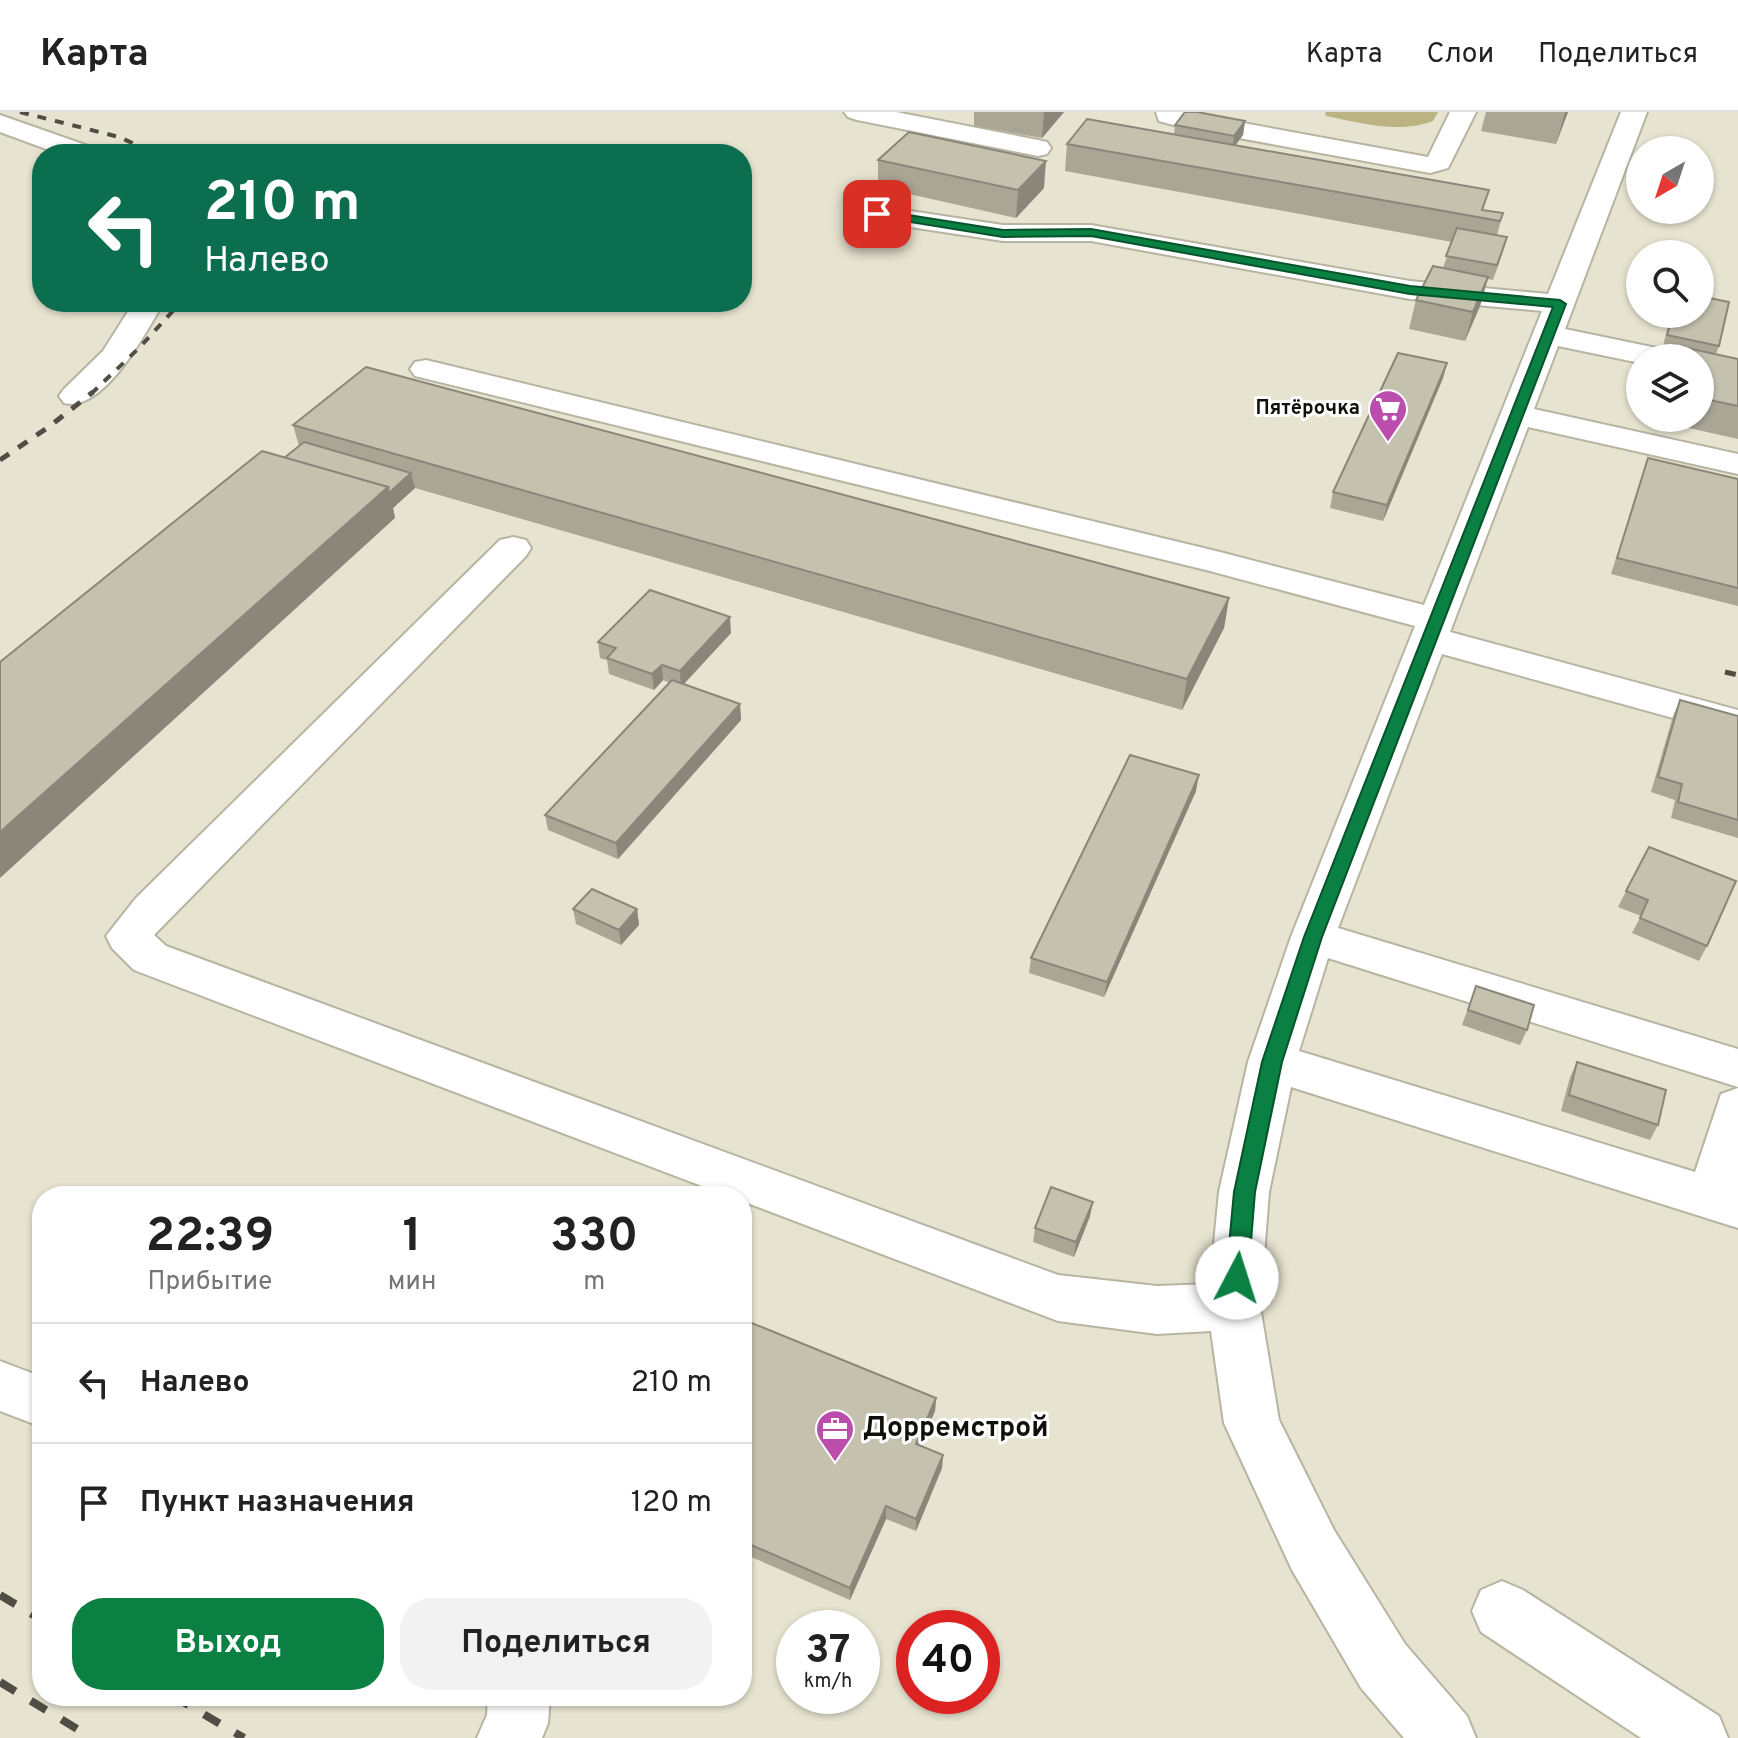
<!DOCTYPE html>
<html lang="ru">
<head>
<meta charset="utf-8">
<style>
	body { margin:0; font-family:Overpass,sans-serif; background:#f2f2f2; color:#222; height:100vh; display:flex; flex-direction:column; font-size:30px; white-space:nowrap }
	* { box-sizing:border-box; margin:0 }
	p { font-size:26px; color:#767676 }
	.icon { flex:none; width:44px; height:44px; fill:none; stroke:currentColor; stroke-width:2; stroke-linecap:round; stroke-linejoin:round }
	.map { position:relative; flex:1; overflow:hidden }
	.drawer { position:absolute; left:32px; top:1074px; width:720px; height:520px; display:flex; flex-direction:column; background:#fff; border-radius:32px; box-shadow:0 2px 6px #0004 }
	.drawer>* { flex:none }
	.banner { position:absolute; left:32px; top:32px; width:720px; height:168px; border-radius:32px; box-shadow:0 2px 6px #0004; background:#0b6e4f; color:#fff; overflow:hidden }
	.needle { width:52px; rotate:219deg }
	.buttons { position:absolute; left:1626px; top:24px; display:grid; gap:16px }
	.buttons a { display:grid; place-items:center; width:88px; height:88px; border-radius:50%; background:#fff; box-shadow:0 2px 6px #0004; font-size:40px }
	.speed { position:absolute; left:776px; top:1498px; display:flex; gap:16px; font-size:40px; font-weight:700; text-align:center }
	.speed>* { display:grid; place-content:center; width:104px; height:104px; border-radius:50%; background:#fff; box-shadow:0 2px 6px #0004; line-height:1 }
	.speed small { font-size:20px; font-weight:400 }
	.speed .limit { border:12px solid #d22; background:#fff; color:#111 }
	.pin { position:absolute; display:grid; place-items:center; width:68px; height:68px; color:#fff; margin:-34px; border-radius:16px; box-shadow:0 4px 12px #0006 }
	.me { position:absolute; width:88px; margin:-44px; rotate:5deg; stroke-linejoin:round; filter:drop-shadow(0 0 6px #0008) }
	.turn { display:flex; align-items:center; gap:28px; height:168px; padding:0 40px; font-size:36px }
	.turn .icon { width:104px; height:104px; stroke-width:2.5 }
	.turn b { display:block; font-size:56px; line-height:68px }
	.eta { display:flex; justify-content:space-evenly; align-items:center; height:136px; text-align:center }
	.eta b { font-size:48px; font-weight:700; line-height:56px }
	.primary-button { display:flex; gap:16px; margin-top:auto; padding:16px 40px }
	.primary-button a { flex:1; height:92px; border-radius:32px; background:#0b8043; color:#fff; font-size:32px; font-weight:700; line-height:92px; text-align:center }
	.primary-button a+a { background:#f2f2f2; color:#222 }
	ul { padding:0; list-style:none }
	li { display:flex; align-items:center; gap:24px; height:120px; padding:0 40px; border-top:2px solid #e0e0e0 }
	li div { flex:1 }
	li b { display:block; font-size:30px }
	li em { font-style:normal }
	header { display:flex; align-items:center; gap:48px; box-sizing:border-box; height:112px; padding:0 40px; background:#fff; border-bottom:2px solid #e0e0e0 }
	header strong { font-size:38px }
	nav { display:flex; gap:44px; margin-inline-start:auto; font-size:28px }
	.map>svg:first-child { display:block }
	.forest { fill:#bcb382 }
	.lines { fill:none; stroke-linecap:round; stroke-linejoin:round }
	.minor-casing { stroke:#b8b4a2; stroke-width:4 }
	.minor { fill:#fff; fill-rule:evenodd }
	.rail-far2 { stroke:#504e44; stroke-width:4; stroke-dasharray:9 9; stroke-linecap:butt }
	.rail-far1 { stroke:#504e44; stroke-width:5; stroke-dasharray:11 11; stroke-linecap:butt }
	.rail { stroke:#504e44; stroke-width:8; stroke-dasharray:18 18; stroke-linecap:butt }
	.wall { fill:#a9a696 }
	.shaded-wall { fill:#8a877a }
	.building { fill:#c5c1af; stroke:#8a877a; stroke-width:2 }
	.route { fill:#0b8043; stroke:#07532c; stroke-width:2 }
	.labels { text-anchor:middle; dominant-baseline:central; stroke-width:6; stroke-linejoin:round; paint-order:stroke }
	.far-poi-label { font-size:20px; font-weight:bold; fill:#110f09; stroke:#fff; text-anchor:end }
	.near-poi-label { font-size:28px; font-weight:bold; fill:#110f09; stroke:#fff; text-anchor:start }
</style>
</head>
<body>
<header>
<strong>Карта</strong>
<nav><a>Карта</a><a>Слои</a><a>Поделиться</a></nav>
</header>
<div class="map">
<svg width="1738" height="1626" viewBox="0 0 1738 1626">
	<rect width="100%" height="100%" fill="#e6e3d0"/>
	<path class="forest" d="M1325,0h113l-5,9c-34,13 -72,2 -107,-5z"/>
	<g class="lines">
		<defs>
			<g id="minor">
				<polygon points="844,0 896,0 1038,28 1047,30 1051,36 1047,42 1038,44 857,8 848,5"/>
				<polygon points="1156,0 1183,0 1428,45 1450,0 1476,0 1448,56 1430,61 1184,16 1159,9"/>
				<polygon points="1621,0 1647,0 1565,217 1671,239 1676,246 1640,246 1640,251 1558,234 1534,297 1738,342 1738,362 1528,315 1450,520 1738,598 1738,624 1442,542 1338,816 1738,937 1738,975 1328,846 1299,939 1695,1060 1721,982 1738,976 1738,1116 1291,975 1269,1080 1260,1194 1279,1308 1334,1418 1405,1532 1467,1604 1476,1626 1404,1626 1361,1576 1292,1458 1224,1311 1211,1219 1157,1222 1058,1209 742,1089 742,1084 728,1084 134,858 112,836 106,824 136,786 500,428 513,425 526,428 531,436 526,444 154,823 166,834 1058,1163 1157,1174 1210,1172 1219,1080 1248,950 1291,825 1415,514 1210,459 415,264 410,257 415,250 426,248 1220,440 1424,493 1542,199 1410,187 1091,129 1003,129 877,110 867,108 863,102 867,96 877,94 1003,113 1091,113 1410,169 1548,182"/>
				<polygon points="0,3 94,36 98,42 60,42 0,20"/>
				<path d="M134,190h30c-18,30 -60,111 -100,101l-5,-7 5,-7 39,-38z"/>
				<polygon points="0,1249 42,1265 42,1315 0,1299"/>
				<polygon points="1502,1469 1523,1478 1719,1604 1728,1626 1641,1626 1481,1520 1472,1499 1481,1478"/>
				<polygon points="488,1584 550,1584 548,1611 542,1626 477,1626 487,1603"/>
			</g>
		</defs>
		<use href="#minor" class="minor-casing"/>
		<use href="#minor" class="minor"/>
		<g class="rail-far2">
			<polyline points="20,0 119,25 157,42"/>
			<polyline points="91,282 140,235 181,190"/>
		</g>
		<g class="rail-far1">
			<polyline points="0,348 50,314 93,280"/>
			<polyline points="1725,560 1738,563"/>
		</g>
		<g class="rail">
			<polyline points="0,1483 42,1508"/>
			<polyline points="0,1570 92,1626"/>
			<polyline points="173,1584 244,1626"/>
		</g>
	</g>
	<g class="wall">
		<polygon points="974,0 1064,0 1042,26 974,14"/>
		<polygon points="1486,0 1568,0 1556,32 1481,19"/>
		<polygon points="1245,9 1243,23 1235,33 1484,98 1503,101 1497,123 1507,125 1503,140 1493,168 1488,167 1480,194 1465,229 1409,217 1416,188 1443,156 1452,130 1065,59 1067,32 1174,23 1175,13"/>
		<polygon points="878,48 1044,76 1016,106 878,75"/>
		<polygon points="1671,202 1700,202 1719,234 1716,242 1738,247 1738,327 1649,307 1700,306 1700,246 1668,246 1670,240 1662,238"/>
		<polygon points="1447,251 1443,266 1383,409 1330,396 1333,380"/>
		<polygon points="293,313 1229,486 1224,516 1182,598 415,376 393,396 395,406 284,346 299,334"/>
		<polygon points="1648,346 1738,367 1738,494 1611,462"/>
		<polygon points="731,521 684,572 740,592 741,608 618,747 548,718 545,703 670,571 663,568 654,578 609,562 607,548 600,546 598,530"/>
		<polygon points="1680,588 1738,604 1738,726 1671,706 1675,688 1651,680 1673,604"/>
		<polygon points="1196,679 1104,885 1029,861 1031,846"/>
		<polygon points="1649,735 1707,834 1699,849 1632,821 1641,804 1618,795"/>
		<polygon points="573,797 637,797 639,813 621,833 576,812"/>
		<polygon points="1476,874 1527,918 1520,933 1462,913"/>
		<polygon points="1577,950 1658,1013 1650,1028 1561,999 1570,965"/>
		<polygon points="1090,1104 1074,1145 1033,1130 1035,1116"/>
		<polygon points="742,1207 936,1286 935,1299 920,1334 943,1343 942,1356 916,1419 886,1407 850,1488 742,1441"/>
	</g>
	<g class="shaded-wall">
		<polygon points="1044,0 1064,0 1042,26"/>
		<polygon points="1565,0 1568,0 1556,32"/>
		<polygon points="1245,9 1243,23 1232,38 1234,24"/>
		<polygon points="1046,49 1044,76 1016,106 1018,78"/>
		<polygon points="1488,165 1480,194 1465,229 1473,200"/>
		<polygon points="1447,251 1443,266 1383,409 1387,393"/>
		<polygon points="411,361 415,376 393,396 395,406 0,766 0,720 388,375"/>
		<polygon points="1229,486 1224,516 1182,598 1187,567"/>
		<polygon points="730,505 731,521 681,575 680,559"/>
		<polygon points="662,553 663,568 654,578 652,562"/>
		<polygon points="740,592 741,608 618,747 616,731"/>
		<polygon points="1199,663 1196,679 1104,885 1107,870"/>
		<polygon points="637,797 639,813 621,833 619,818"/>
		<polygon points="1093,1090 1090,1104 1074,1145 1076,1130"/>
		<polygon points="936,1286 935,1299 915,1345 916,1332"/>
		<polygon points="943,1343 942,1356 916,1419 916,1407"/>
		<polygon points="886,1394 886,1407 850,1488 850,1476"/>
	</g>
	<g class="building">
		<polygon points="1185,0 1197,0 1245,9 1234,24 1175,13"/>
		<polygon points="1087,7 1489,78 1482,98 1503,101 1500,109 1067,32"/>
		<polygon points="909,20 1046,49 1018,78 878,48"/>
		<polygon points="1457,116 1507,125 1497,153 1446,144"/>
		<polygon points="1433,154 1488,165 1473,200 1416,188"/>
		<polygon points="1700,184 1729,190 1719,234 1667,223 1673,202 1700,202"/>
		<polygon points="1673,233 1738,247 1738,294 1700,286 1700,246 1669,246"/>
		<polygon points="1398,241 1447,251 1387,393 1333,380"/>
		<polygon points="366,255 1229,486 1187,567 293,313"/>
		<polygon points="304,330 411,361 389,381 388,375 284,346"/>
		<polygon points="262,339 388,375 0,720 0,550"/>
		<polygon points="1648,346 1738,367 1738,476 1617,446"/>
		<polygon points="650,478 730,505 680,559 662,553 652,562 607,546 616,536 598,530"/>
		<polygon points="672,568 740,592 616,731 545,703"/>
		<polygon points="1680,588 1738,604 1738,708 1678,690 1682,672 1658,665"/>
		<polygon points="1130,643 1199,663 1107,870 1031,846"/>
		<polygon points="1649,735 1736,769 1707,834 1640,806 1648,788 1626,779"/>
		<polygon points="592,777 637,797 619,818 573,797"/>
		<polygon points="1476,874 1534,893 1527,918 1468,898"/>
		<polygon points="1577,950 1666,978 1658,1013 1569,983"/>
		<polygon points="1051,1075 1093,1090 1076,1130 1035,1116"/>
		<polygon points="742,1207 936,1286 916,1332 943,1343 916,1407 886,1394 850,1476 742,1429"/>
	</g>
	<polygon class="route" points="877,98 1003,118 1091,117 1410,174 1560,188 1566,192 1322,825 1282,950 1255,1080 1248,1166 1244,1172 1237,1175 1229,1172 1226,1166 1234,1080 1262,950 1304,825 1553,195 1410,182 1091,124 1003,125 873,104 873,99"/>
	<defs>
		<symbol id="supermarket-pin" viewBox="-11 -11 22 30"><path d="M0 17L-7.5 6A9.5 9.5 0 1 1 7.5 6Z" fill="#bb4ead" stroke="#fff"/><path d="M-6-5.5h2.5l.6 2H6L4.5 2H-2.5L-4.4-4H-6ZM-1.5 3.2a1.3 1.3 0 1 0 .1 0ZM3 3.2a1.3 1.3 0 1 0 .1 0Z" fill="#fff"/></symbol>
		<symbol id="office-pin" viewBox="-11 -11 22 30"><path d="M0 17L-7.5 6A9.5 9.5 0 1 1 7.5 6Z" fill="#bb4ead" stroke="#fff"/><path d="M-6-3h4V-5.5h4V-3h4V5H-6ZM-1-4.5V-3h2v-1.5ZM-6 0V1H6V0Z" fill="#fff"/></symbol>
	</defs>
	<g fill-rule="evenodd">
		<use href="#supermarket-pin" x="1366" y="275" width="44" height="60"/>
		<use href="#office-pin" x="813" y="1295" width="44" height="60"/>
	</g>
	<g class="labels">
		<g class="far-poi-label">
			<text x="1360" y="297">Пятёрочка</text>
		</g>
		<g class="near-poi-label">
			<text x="863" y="1317">Дорремстрой</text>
		</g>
	</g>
</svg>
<div class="buttons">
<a><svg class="needle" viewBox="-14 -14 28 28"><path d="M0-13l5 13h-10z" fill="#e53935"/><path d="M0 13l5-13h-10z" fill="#767676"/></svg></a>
<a><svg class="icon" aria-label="search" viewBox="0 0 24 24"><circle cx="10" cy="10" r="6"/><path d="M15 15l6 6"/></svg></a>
<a><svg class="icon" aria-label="layers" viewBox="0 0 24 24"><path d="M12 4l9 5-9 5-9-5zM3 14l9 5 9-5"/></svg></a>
</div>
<div class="speed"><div>37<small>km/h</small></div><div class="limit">40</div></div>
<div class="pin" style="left:877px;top:102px;background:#d93025"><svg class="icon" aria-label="arrive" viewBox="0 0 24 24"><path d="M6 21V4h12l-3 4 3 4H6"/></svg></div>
<svg class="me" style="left:1237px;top:1166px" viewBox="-20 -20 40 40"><circle r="19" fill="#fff"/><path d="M0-13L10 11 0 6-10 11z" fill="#0b8043"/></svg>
<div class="banner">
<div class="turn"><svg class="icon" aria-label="left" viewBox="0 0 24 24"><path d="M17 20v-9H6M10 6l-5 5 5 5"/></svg><div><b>210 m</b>Налево</div></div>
</div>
<section class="drawer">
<div class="eta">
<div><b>22:39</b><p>Прибытие</p></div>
<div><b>1</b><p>мин</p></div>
<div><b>330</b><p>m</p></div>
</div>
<ul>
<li><svg class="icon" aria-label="left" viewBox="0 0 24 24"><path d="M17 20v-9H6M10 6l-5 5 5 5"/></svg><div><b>Налево</b></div><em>210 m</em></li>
<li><svg class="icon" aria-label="arrive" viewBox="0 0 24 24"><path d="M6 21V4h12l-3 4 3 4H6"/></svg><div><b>Пункт назначения</b></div><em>120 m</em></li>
</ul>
<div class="primary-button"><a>Выход</a><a>Поделиться</a></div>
</section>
</div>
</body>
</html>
